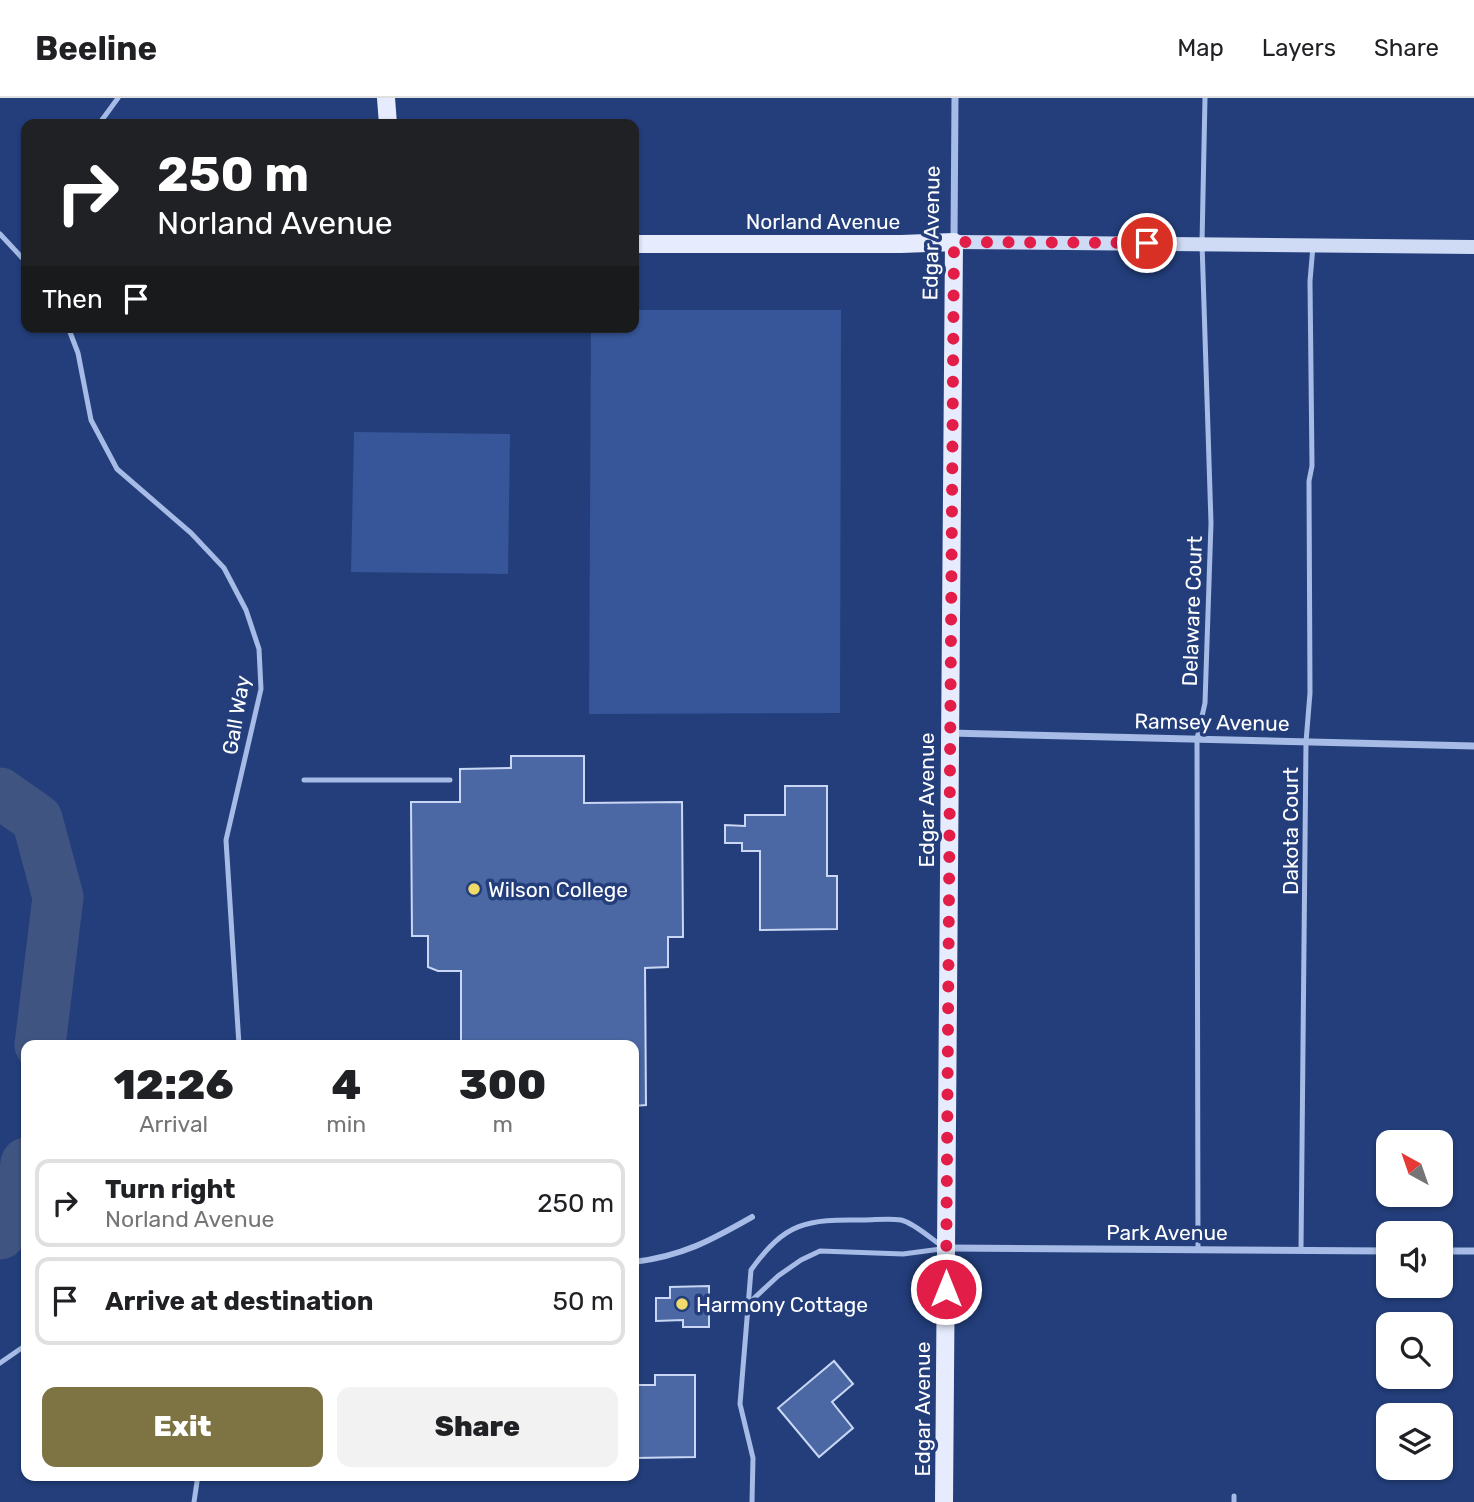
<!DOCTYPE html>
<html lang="en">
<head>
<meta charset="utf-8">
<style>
	body { margin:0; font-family:Rubik,sans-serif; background:#f2f2f2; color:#202124; height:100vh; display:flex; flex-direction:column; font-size:26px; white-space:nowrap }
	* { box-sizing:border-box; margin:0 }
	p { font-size:23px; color:#757577 }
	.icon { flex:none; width:38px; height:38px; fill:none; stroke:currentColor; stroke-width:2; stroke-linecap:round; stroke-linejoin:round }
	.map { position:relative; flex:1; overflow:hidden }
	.details { position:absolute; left:21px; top:942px; width:618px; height:441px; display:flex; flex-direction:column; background:#fff; border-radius:14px; box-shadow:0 2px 5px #0004 }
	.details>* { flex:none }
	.hud { position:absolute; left:21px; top:21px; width:618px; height:214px; border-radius:14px; box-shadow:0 2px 5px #0004; background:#202124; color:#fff; overflow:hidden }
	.needle { width:46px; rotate:320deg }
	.controls { position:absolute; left:1376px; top:1032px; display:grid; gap:14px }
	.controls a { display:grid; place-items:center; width:77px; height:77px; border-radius:14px; background:#fff; box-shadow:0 2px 5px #0004; font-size:35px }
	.pin { position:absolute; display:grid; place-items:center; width:60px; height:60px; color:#fff; margin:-30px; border:4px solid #fff; border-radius:50%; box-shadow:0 2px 7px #0007 }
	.me { position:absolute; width:77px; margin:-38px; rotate:0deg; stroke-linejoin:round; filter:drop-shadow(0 0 5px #0008) }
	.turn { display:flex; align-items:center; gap:24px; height:147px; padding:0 21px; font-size:32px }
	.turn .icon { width:91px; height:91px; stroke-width:2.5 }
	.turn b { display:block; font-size:49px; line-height:60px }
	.then { display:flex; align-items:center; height:66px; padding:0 21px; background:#0003; gap:14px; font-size:26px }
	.eta { display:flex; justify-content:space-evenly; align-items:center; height:119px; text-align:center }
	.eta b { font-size:42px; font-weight:800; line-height:49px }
	.cta { display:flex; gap:14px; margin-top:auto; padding:14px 21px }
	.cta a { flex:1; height:80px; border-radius:14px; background:#7e7443; color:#fff; font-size:28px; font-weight:800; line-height:80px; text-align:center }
	.cta a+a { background:#f2f2f2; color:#202124 }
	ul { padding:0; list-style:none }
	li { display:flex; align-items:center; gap:21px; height:88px; margin:0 14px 10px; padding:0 7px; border:4px solid #e0e0e0; border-radius:14px }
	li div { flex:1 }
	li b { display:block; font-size:26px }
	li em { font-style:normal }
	header { display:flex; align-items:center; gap:42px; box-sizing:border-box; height:98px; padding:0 35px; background:#fff; border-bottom:2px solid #e0e0e0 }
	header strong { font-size:33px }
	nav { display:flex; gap:38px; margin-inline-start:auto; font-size:24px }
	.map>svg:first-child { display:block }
	.green { fill:#365699 }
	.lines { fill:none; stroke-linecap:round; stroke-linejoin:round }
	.river { stroke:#405481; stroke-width:51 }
	.building { fill:#4b68a4; stroke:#c9d7f4; stroke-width:2 }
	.service { stroke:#a6bbe5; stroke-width:5 }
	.pedestrian { stroke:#a6bbe5; stroke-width:6 }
	.minor { stroke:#a6bbe5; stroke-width:7 }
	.secondary { stroke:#cfdbf5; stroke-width:14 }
	.primary { stroke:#e6ecfd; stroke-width:18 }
	.route { stroke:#e11d48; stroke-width:12; stroke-dasharray:0 21.6 }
	.poi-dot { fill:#f0da69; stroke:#233e7b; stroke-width:2.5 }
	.labels { text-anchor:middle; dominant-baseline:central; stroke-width:7; stroke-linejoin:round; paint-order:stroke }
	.street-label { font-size:21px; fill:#fff; stroke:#233e7b }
	.poi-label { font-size:21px; fill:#fff; stroke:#233e7b; text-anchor:start }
</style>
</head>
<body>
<header>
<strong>Beeline</strong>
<nav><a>Map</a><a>Layers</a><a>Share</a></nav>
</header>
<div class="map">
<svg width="1474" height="1404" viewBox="0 0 1474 1404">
	<rect width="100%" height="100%" fill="#233e7b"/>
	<g class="green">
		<polygon points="634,212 841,212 840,615 589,616 591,229 634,229"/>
		<polygon points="354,334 510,336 508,476 351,474"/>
	</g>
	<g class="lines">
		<g class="river">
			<polyline points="0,695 37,721 58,799 40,947"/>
			<polyline points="0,1136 20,1114 26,1065"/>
		</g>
	</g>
	<g class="building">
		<polygon points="511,658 584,658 584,705 682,704 683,839 668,839 668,869 645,870 646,1007 634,1008 634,947 461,947 461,873 438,873 428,869 428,838 412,838 411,704 460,704 460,671 511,670"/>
		<polygon points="785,688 827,688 827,778 837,778 837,831 760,832 760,753 742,753 742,745 725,745 725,727 745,728 745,717 785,717"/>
		<polygon points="709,1188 709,1229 683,1229 683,1222 656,1223 656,1200 670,1200 670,1189"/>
		<polygon points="834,1263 853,1286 832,1304 853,1330 819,1359 778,1310"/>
		<polygon points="655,1277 695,1277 695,1359 634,1360 634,1287 655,1287"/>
	</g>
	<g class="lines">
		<g class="service">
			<polyline points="99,26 118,0"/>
			<polyline points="0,136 26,164"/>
			<polyline points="68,229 78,255 91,322 117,371 191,435 224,470 246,512 259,551 261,591 226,742 239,947"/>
			<polyline points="304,682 450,682"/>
			<polyline points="1198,1152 1197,641 1205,605 1211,425 1202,145 1205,0"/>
			<polyline points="1301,1152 1306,644 1310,595 1309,383 1312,368 1310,183 1313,148"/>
			<polyline points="749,1205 778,1178 801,1162 820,1153 903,1156 941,1151"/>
			<polyline points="0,1265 26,1247"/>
			<polyline points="194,1404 198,1377"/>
			<path d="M752,1404l1,-44 -13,-54 11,-134c34,-48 56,-51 112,-50 12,0 26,-2 38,0 13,3 29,18 41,26"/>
			<polyline points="1234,1404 1234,1398"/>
		</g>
		<path class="pedestrian" d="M634,1164c48,-6 76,-21 118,-45"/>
		<g class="minor">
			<polyline points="954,143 955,0"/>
			<polyline points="950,635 1474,648"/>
			<polyline points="947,1150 1388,1153"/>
			<polyline points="1440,1153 1474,1153"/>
		</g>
		<polyline class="secondary" points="954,144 1474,149"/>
		<g class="primary">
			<polyline points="386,0 388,26"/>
			<polyline points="634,146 901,146 954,144 944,1404"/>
		</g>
	</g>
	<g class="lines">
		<polyline class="route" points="946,1191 954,144 1147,145"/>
	</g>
	<g class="poi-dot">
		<circle cx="474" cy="791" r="7"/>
		<circle cx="682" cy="1206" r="7"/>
	</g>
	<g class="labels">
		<g class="street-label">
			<text x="823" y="123">Norland Avenue</text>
			<text transform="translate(931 135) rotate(-89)">Edgar Avenue</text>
			<text transform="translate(1192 513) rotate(-88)">Delaware Court</text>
			<text transform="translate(236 617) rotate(-80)">Gall Way</text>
			<text transform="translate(1212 624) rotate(1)">Ramsey Avenue</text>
			<text transform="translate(926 702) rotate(-90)">Edgar Avenue</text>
			<text transform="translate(1290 733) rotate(-90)">Dakota Court</text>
			<text x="1167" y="1134">Park Avenue</text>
			<text transform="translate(922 1311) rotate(-90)">Edgar Avenue</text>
		</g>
		<g class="poi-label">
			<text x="488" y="791">Wilson College</text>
			<text x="696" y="1206">Harmony Cottage</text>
		</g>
	</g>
</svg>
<div class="controls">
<a><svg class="needle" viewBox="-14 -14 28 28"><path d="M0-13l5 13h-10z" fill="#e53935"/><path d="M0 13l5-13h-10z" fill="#757577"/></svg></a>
<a><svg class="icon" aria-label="sound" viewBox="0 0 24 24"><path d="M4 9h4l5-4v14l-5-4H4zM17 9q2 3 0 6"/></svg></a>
<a><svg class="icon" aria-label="search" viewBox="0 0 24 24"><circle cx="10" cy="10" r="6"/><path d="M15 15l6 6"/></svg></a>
<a><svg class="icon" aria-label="layers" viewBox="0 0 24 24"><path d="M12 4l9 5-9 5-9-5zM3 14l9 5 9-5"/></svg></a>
</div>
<div class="pin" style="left:1147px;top:145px;background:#d93025"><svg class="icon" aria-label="arrive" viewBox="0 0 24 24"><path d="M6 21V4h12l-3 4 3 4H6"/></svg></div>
<svg class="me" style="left:946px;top:1191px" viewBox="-20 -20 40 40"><circle r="17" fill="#e11d48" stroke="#fff" stroke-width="3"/><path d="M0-11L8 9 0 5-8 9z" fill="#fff"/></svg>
<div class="hud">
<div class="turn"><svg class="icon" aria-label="right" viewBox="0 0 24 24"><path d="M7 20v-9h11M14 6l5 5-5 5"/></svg><div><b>250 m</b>Norland Avenue</div></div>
<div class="then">Then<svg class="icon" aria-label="arrive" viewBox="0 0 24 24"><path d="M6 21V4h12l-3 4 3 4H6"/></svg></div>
</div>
<section class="details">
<div class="eta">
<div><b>12:26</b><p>Arrival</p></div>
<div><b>4</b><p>min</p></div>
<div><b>300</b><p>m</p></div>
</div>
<ul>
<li><svg class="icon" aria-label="right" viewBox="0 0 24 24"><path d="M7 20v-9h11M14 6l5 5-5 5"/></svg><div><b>Turn right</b><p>Norland Avenue</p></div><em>250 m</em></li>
<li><svg class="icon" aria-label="arrive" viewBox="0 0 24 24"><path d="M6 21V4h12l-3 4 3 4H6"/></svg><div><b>Arrive at destination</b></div><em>50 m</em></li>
</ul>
<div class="cta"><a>Exit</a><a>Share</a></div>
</section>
</div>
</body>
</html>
